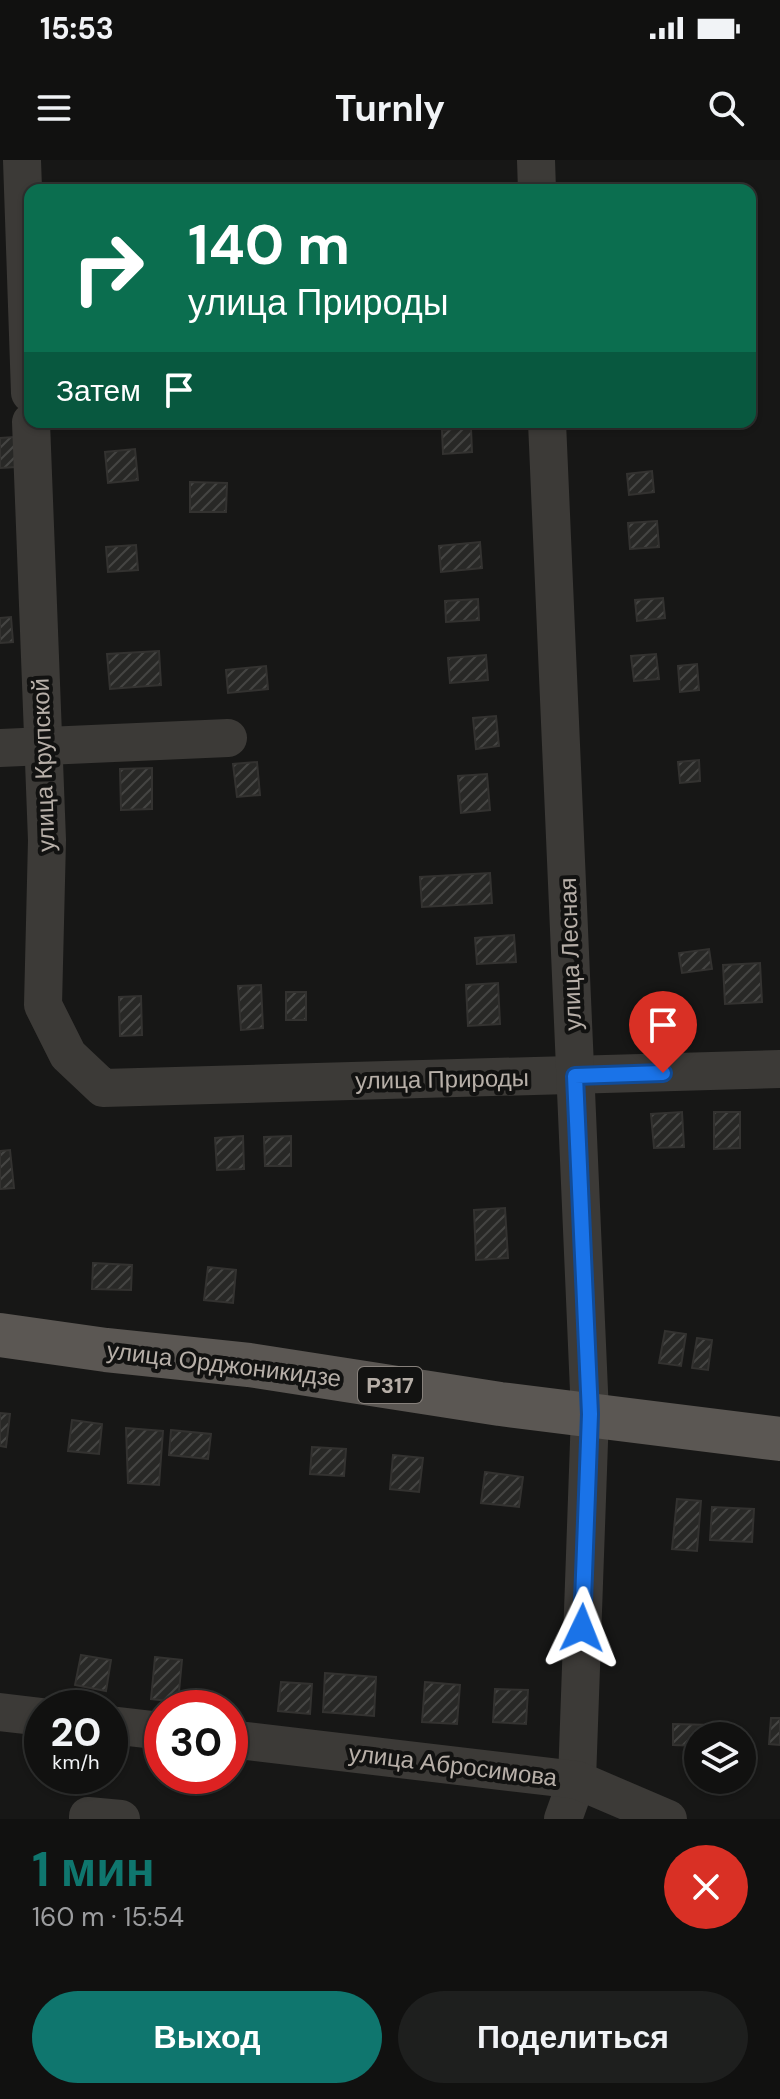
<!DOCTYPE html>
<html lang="ru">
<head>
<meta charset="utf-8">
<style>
	body { margin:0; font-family:"DM Sans",sans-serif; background:#1e1f1e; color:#f1f3f6; height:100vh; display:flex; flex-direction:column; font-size:30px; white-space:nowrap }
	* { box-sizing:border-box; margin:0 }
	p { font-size:26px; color:#9c9d9f }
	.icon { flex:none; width:44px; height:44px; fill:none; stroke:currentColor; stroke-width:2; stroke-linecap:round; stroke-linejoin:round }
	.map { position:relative; height:1659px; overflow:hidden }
	.sheet { display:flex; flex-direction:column; background:#111110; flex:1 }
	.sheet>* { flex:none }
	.banner { position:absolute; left:24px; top:24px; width:732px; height:244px; border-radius:16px; box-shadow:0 2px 6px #0004,0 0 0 2px #303130; background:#0b6e4f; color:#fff; overflow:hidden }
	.fabs { position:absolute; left:684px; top:1562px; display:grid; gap:16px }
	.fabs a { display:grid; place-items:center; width:72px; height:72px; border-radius:50%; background:#111110; box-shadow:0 2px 6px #0004,0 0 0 2px #303130; font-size:40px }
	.speed { position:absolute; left:24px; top:1530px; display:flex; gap:16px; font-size:40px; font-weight:700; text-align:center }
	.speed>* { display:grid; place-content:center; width:104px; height:104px; border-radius:50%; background:#111110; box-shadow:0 2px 6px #0004,0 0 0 2px #303130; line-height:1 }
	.speed small { font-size:20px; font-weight:400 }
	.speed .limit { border:12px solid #d22; background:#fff; color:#111 }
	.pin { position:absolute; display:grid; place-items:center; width:68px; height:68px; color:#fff; margin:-82px -34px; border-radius:50% 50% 50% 0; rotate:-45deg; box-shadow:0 0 8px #0007 }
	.pin .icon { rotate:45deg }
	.me { position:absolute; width:88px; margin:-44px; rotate:2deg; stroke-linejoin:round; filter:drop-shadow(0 0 6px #0008) }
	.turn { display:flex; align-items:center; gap:28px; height:168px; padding:0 32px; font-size:36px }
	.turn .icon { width:104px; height:104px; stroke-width:2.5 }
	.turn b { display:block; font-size:56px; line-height:68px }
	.then { display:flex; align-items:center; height:76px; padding:0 32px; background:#0003; gap:16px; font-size:30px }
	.round { display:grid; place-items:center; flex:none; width:84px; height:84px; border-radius:42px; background:#1e1f1e }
	.head { display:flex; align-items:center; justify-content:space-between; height:136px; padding:0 32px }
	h1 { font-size:48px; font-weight:700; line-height:60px; color:#0f766e }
	.cta { display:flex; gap:16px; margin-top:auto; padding:16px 32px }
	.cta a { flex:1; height:92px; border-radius:48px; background:#0f766e; color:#fff; font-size:32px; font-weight:700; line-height:92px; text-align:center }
	.cta a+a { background:#1e1f1e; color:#f1f3f6 }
	.status { display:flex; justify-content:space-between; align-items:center; height:56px; padding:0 40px; background:#111110; direction:ltr }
	.status svg { height:22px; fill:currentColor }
	header { display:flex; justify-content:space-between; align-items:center; height:104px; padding:0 32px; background:#111110; font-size:36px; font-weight:700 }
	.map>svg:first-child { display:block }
	.building { fill:url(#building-hatch); stroke:#333230; stroke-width:2 }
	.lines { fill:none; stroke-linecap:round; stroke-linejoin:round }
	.minor { stroke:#3c3a37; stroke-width:38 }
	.major { stroke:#5b5753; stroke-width:44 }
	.route-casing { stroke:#114b97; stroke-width:20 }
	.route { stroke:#1a73e8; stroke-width:14 }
	.labels { text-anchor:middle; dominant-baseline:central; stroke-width:8; stroke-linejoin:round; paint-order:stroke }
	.shield { fill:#121211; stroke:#86807b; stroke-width:2 }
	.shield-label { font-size:22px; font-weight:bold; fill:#b7afa8 }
	.street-label { font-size:24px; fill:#b7afa8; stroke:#121211 }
</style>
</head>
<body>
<div class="status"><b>15:53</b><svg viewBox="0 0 49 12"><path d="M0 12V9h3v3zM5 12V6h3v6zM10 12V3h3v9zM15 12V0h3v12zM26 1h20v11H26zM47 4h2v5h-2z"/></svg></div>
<header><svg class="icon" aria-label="menu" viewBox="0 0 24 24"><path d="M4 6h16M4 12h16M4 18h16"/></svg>Turnly<svg class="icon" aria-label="search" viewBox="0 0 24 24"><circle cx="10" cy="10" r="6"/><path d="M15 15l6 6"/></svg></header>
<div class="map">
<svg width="780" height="1659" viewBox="0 0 780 1659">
	<defs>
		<pattern id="building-hatch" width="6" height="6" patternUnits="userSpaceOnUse" patternTransform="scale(2)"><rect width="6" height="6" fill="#282826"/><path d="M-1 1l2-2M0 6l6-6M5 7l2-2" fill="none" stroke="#454543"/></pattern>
	</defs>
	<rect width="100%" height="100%" fill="#171716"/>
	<g class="building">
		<polygon points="471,268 472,292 443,294 442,270"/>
		<polygon points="14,277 16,307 0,308 0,278"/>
		<polygon points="135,289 138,320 108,323 105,292"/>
		<polygon points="652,311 654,332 629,335 627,314"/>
		<polygon points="190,322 227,323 226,352 190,352"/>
		<polygon points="657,361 659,387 630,389 628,363"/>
		<polygon points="480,382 482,408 441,412 439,386"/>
		<polygon points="136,385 138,410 108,412 106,387"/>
		<polygon points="663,438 665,458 637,461 635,440"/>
		<polygon points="478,439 479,460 446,462 445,441"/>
		<polygon points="11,457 13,482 0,483 0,458"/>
		<polygon points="159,491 161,525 110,529 107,494"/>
		<polygon points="656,494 659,519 634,521 631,496"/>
		<polygon points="486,495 488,520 450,523 448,498"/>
		<polygon points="697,504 699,530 680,532 678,506"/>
		<polygon points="266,506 268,529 228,533 226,510"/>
		<polygon points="496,556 499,586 476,589 473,558"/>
		<polygon points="699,600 700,621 680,623 678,602"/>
		<polygon points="257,602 260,635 237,637 233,604"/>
		<polygon points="152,608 152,649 121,650 120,609"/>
		<polygon points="487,614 490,650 461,653 458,616"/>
		<polygon points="490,713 492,743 422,747 420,717"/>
		<polygon points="514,775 516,802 477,804 475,778"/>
		<polygon points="709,789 712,809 682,813 679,793"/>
		<polygon points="760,803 762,842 725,844 723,805"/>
		<polygon points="498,823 500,864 468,866 466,825"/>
		<polygon points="261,825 263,868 241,870 238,826"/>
		<rect x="286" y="832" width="20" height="28"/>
		<polygon points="141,836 142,875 120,876 119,837"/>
		<polygon points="682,952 684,987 654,988 651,954"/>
		<polygon points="714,952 740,952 740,988 714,989"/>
		<polygon points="243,976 244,1009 217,1010 215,978"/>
		<polygon points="291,976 291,1006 265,1006 264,977"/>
		<polygon points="10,990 14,1028 0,1029 0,991"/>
		<polygon points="505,1048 508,1098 476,1100 474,1050"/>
		<polygon points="93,1103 132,1105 131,1130 92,1129"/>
		<polygon points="208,1107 236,1110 233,1143 204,1140"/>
		<polygon points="665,1171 686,1174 681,1206 659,1203"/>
		<polygon points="697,1178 712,1180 708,1210 692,1208"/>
		<polygon points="0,1253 10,1254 6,1287 0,1286"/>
		<polygon points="72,1260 102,1264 99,1294 68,1291"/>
		<polygon points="126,1268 163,1271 159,1325 128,1323"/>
		<polygon points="171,1270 211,1274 208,1299 169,1295"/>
		<polygon points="312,1287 346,1289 344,1316 310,1314"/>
		<polygon points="393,1295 423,1298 419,1332 390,1329"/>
		<polygon points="485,1312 523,1317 519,1347 481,1343"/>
		<polygon points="677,1339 701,1341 697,1391 672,1389"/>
		<polygon points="712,1347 754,1349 752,1382 710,1380"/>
		<polygon points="81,1495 111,1500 106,1531 75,1525"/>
		<polygon points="155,1497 182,1500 178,1542 151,1539"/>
		<polygon points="325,1513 376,1517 374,1556 323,1552"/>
		<polygon points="281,1522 312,1524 310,1554 278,1551"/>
		<polygon points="425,1522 460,1525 457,1564 422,1562"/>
		<polygon points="495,1529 528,1530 526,1564 493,1562"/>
		<polygon points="771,1558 780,1558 780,1585 769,1584"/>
		<polygon points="673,1564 713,1565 712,1576 698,1576 698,1586 673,1585"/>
	</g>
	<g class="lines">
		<g class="minor">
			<polyline points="22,0 30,233"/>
			<polyline points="536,0 537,30"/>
			<polyline points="31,262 47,680 43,845 68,895 103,928 780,909"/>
			<polyline points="547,262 590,1254 577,1620 563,1659"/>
			<polyline points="0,588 228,578"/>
			<polyline points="0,1552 42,1557"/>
			<polyline points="110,1565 162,1571"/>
			<polyline points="230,1579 577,1620 668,1659"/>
			<polyline points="88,1659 88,1656 121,1659"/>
		</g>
		<polyline class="major" points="0,1175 106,1190 249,1205 500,1244 780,1279"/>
	</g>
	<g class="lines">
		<defs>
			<polyline id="route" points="582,1468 590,1254 575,916 663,913"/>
		</defs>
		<use href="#route" class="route-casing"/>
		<use href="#route" class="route"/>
	</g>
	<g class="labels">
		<rect class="shield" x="358" y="1207" width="64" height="36" rx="6"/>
		<g class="shield-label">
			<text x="390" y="1225">Р317</text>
		</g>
		<g class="street-label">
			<text transform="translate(43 605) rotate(-92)">улица Крупской</text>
			<text transform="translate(570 794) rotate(-92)">улица Лесная</text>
			<text transform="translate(442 919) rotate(-1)">улица Природы</text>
			<text transform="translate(224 1204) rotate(7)">улица Орджоникидзе</text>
			<text transform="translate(453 1605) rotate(7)">улица Абросимова</text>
		</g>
	</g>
</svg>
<div class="fabs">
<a><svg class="icon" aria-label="layers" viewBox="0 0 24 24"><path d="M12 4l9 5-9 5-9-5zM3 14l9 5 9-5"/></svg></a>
</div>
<div class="speed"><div>20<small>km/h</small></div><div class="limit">30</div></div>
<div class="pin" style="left:663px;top:913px;background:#d93025"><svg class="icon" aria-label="arrive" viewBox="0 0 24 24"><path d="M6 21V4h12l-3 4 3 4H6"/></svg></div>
<svg class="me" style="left:582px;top:1468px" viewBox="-20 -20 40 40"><path d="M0-17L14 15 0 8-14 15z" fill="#1a73e8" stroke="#fff" stroke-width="4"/></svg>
<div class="banner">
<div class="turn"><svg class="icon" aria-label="right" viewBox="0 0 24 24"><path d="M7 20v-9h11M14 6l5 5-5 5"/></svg><div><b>140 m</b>улица Природы</div></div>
<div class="then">Затем<svg class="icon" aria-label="arrive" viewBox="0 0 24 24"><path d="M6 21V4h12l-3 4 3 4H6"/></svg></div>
</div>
</div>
<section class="sheet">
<div class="head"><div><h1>1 мин</h1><p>160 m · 15:54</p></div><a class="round" style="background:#d93025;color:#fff"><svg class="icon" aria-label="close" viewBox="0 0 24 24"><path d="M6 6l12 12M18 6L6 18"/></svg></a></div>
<div class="cta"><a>Выход</a><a>Поделиться</a></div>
</section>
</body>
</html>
